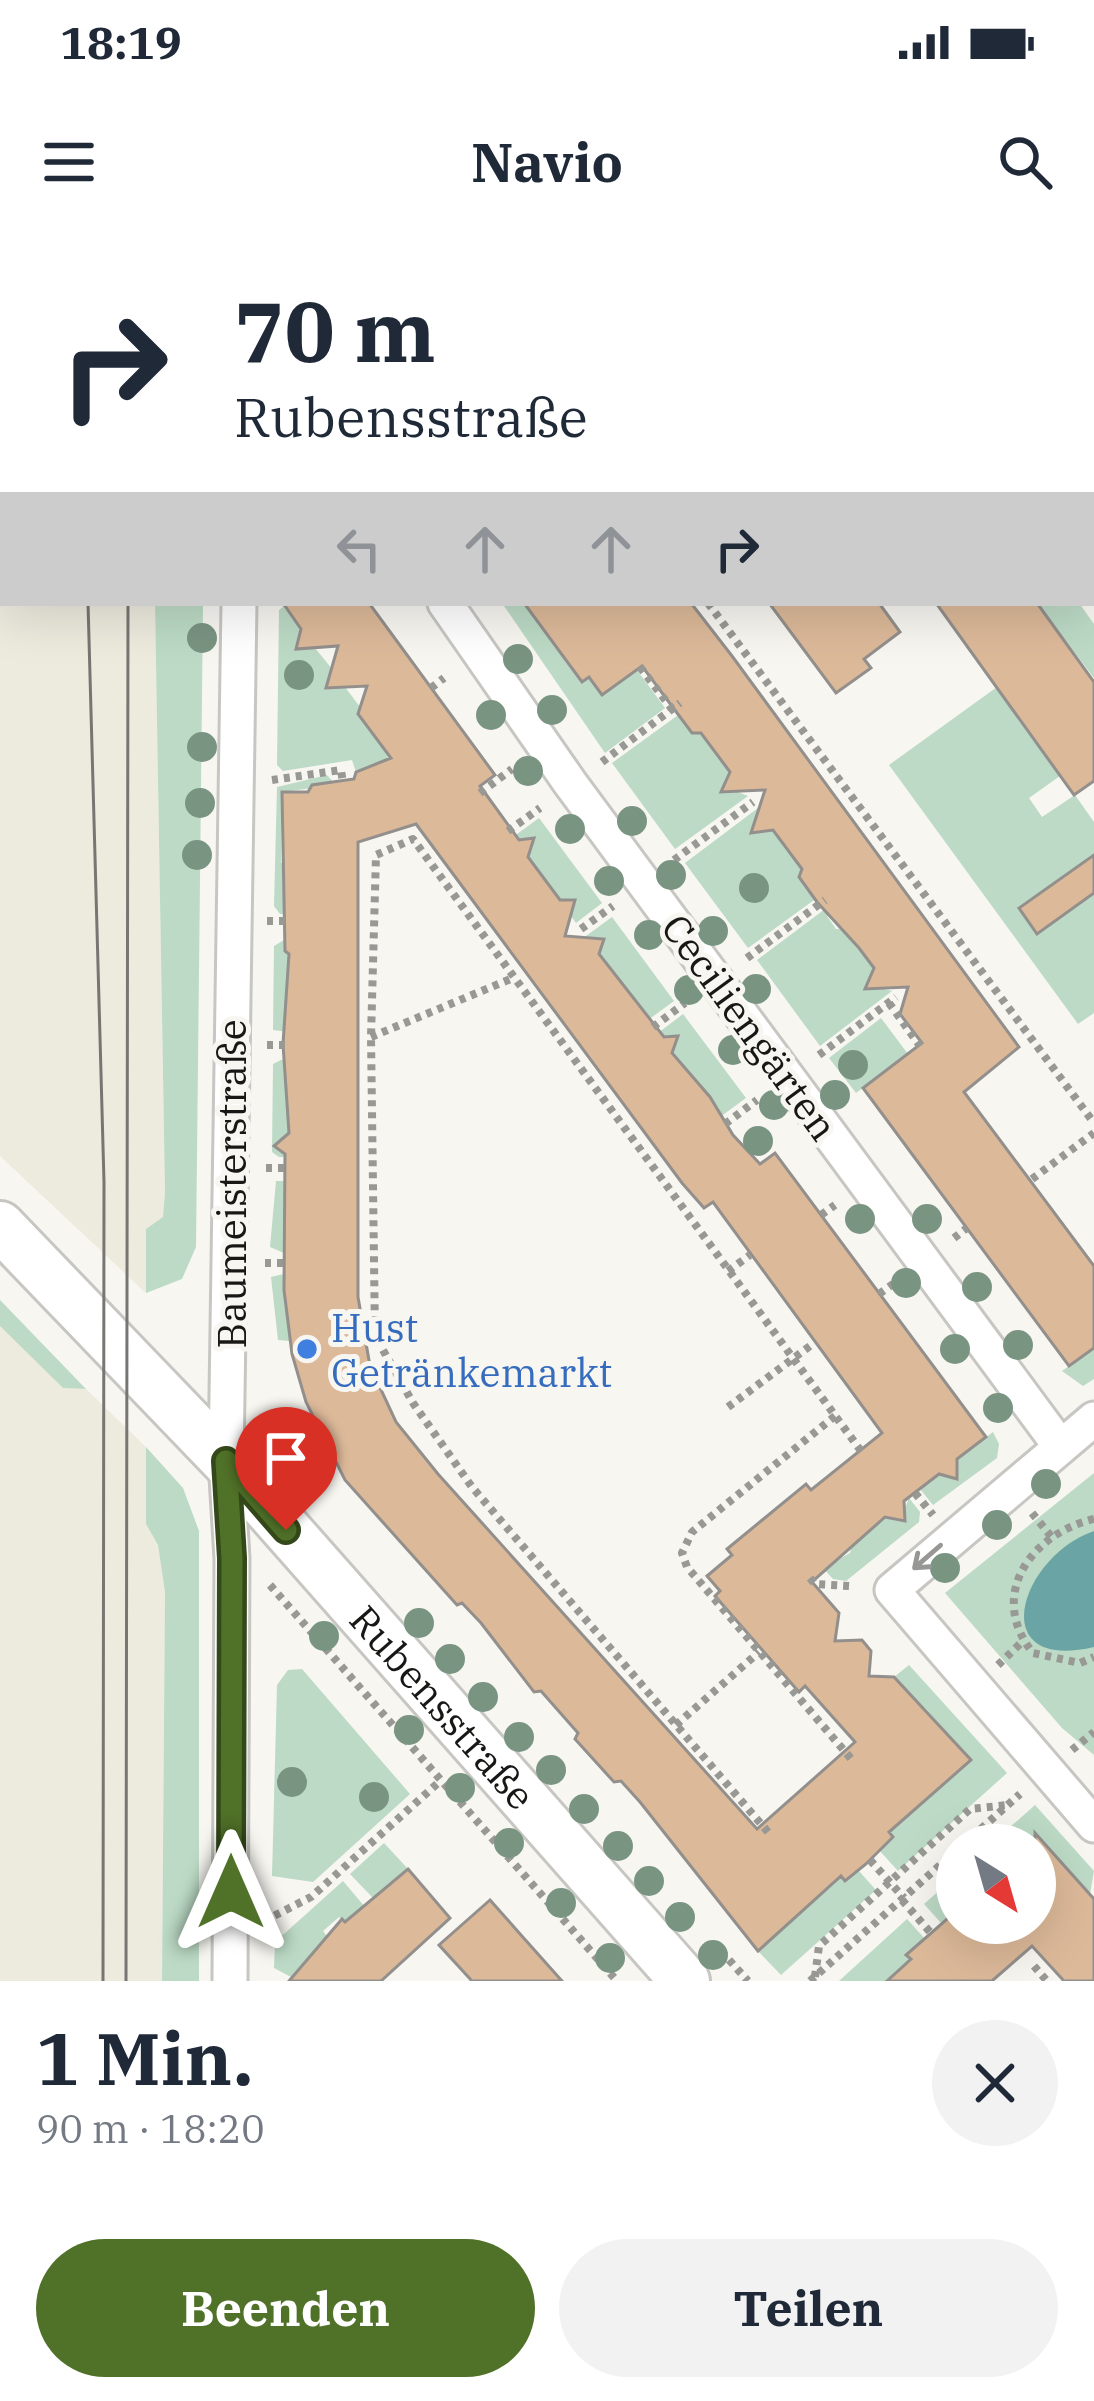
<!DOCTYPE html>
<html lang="de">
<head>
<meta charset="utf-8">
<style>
	body { margin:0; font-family:"IBM Plex Serif",serif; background:#f2f2f3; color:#1f2937; height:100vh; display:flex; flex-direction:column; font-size:45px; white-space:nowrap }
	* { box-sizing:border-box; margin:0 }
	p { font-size:39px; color:#747a83 }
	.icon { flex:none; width:66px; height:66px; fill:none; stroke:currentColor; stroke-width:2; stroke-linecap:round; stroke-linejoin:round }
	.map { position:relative; height:1741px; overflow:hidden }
	.sheet { display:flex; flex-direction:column; background:#fff; flex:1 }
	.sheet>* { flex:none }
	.banner { position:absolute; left:0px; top:0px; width:1095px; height:366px; box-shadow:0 12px 48px #0002; background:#fff; color:#1f2937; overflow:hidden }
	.needle { width:78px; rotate:143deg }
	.fabs { position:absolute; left:936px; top:1584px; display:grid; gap:24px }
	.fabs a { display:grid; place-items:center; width:120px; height:120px; border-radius:50%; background:#fff; box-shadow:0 12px 48px #0002; font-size:60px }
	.pin { position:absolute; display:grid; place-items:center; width:102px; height:102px; color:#fff; margin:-123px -51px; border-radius:50% 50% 50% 0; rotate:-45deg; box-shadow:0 0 12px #0007 }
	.pin .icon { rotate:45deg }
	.me { position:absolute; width:132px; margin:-66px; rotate:0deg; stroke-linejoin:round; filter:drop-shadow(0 0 9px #0008) }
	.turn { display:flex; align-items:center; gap:42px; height:252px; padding:0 36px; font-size:54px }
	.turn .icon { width:156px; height:156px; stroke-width:2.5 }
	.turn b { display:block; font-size:84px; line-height:102px }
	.lanes { display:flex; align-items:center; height:114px; padding:0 36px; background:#0003; justify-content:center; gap:60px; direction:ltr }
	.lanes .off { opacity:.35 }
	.round { display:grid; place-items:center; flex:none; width:126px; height:126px; border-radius:63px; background:#f2f2f3 }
	.overview { display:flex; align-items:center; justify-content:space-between; height:204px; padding:0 36px }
	h1 { font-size:72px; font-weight:700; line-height:90px }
	.primary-button { display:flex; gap:24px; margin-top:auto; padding:24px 36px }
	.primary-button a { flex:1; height:138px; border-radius:72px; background:#507128; color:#fff; font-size:48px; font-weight:700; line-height:138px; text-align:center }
	.primary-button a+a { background:#f2f2f3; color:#1f2937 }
	.status { display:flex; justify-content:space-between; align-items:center; height:84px; padding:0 60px; background:#fff; direction:ltr }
	.status svg { height:33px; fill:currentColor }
	header { display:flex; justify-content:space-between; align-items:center; height:156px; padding:0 36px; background:#fff; font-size:54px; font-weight:700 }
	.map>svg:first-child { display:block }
	.built { fill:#edeade }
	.green { fill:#bcdac5 }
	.water { fill:#6ba4a4 }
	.building { fill:#dcb999; stroke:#938f8c; stroke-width:3; fill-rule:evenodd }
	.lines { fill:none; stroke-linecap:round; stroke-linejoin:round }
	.street-casing { stroke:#c7c6c2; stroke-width:39 }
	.secondary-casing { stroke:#c7c6c2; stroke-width:54 }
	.path { stroke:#989894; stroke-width:8; stroke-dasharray:6 6; stroke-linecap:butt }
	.street { stroke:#fff; stroke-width:33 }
	.secondary { stroke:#fff; stroke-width:48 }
	.tram { stroke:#777673; stroke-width:3 }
	.tree { fill:#7a9482 }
	.oneway { stroke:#979796 }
	.route-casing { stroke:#34491a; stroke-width:30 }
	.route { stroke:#507128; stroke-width:21 }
	.shop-dot { fill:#3f7fe0; stroke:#f7f6f1; stroke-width:4.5 }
	.labels { text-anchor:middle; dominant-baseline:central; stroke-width:10; stroke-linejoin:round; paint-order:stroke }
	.street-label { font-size:39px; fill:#171715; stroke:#f7f6f1 }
	.shop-label { font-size:39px; fill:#366cbe; stroke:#f7f6f1; text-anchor:start }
</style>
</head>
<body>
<div class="status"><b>18:19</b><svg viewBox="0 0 49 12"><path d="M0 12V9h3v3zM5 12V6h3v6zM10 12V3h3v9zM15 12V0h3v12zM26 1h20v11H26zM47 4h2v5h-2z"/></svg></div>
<header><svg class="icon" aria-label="menu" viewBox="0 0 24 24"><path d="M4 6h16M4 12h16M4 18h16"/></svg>Navio<svg class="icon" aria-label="search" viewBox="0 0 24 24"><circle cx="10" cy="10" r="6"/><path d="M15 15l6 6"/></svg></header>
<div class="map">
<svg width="1094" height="1741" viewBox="0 0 1094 1741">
	<rect width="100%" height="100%" fill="#f7f6f1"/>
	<g class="built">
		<polygon points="0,0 158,0 3,3 3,363 155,363 165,952 163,977 146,989 146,1053 0,916"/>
		<polygon points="0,1086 63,1148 86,1149 146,1207 146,1284 158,1305 165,1352 162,1741 0,1741"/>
	</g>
	<g class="green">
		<polygon points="155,363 203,363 196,1007 182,1039 146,1053 146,989 163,977 165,952"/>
		<polygon points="502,363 524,363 581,441 589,437 602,455 637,430 665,468 605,513"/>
		<polygon points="1037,363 1079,363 1094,384 1094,438"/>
		<polygon points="285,365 301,389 299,397 308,408 315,408 332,429 330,437 338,447 345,447 360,467 358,474 395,515 374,529 356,532 352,520 283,531 277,525 279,370"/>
		<polygon points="997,447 1060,536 1029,558 1042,577 1075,555 1094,582 1094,615 1018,667 1038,693 1094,653 1094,773 1078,784 889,525"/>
		<polygon points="685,470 683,481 692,493 701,493 730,531 727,540 735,551 748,556 675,609 612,523"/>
		<polygon points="327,535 336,545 282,552 281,623 290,623 290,674 280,674 274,666 277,547"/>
		<polygon points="758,568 755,579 764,591 773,590 802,629 799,637 808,650 821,655 748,708 685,623"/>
		<polygon points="539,578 602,663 576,683 513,597"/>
		<polygon points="829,666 827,676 836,689 846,689 874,727 871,736 880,748 892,751 820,806 757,720"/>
		<polygon points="612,677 674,761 648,780 586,696"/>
		<polygon points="284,700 289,714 284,788 289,792 273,790 274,706"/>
		<polygon points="683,774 746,858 720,877 658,793"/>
		<polygon points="881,778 908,814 856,853 829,818"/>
		<polygon points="283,819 289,837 289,893 283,898 289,917 279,917 272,912 273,824"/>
		<polygon points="276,941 285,941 284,1013 270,1007"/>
		<polygon points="284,1034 290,1101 278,1100 271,1037"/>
		<polygon points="0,1060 86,1149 63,1148 0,1086"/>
		<polygon points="1094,1108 1094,1139 1083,1146 1062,1131"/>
		<polygon points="993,1192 999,1204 997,1218 933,1265 920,1249 939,1234 947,1236 957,1219"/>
		<polygon points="146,1207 183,1248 199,1291 199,1741 162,1741 165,1352 158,1305 146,1284"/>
		<polygon points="1094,1233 1094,1515 1062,1488 945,1353"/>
		<polygon points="909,1258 920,1272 919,1282 846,1341 833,1339 823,1328 850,1313 852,1304 885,1277 904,1271"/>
		<polygon points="909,1425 1007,1533 898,1631 879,1610 893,1597 889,1592 971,1520 925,1468 918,1473 894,1437"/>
		<polygon points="302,1429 410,1554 313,1642 272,1636 277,1445 288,1430"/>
		<polygon points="1035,1565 1094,1631 1090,1654 1043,1601 1035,1608 990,1605"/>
		<polygon points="384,1603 408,1629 374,1659 350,1634"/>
		<polygon points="858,1630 876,1650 781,1735 758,1711 841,1636 845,1641"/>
		<polygon points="957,1635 957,1673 942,1684 924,1664"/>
		<polygon points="343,1641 365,1667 346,1684 339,1677 323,1691 329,1699 293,1738 274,1728 275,1702"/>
		<polygon points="907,1679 925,1699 907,1714 911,1719 887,1741 839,1741"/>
	</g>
	<path class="water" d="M1094,1291v116c-110,26 -75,-90 0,-116z"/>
	<g class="building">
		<path d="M283,363h86l126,172 -15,11 39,54 15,-2 -6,19 32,43h15l-10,36 39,3 -5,15 65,83 14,-1 -6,17 38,44 23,38 27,29 15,-11 211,284 -29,22v20l-18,-5 -35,27 1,20 -20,-4 -73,65 27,31 -4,28 27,-1 9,11 -2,25 25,1 77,83 -82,72 4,5 -27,27 -21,17 -4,-5 -83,75 -118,-149 -19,-21 -7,1 -39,-43 3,-6 -37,-42 -7,1 -53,-69 -19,-20 -5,2 -112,-125 -39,-78 -14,-48 -8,-64 1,-136 -11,-8 15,-13 -6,-89 6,-90 -4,-3 -3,-159h26l4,-7 42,-6 2,-7 35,-14 -33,-44 9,-28 -41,2 12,-42 -42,3 5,-20zM416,584l266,359 22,25 9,-6 169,231 -71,57 -5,-6 -79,65 5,6 -25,21 13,15 -5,5 84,96 6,-6 50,56 -98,87 -319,-355 -42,-52 -26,-56 -12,-69v-455z"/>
		<polygon points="524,363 691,363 732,416 1019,807 964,852 1094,1026 1094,1108 1069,1126 863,848 922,803 900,774 908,747 865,749 874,728 859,708 817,662 799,637 802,629 773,590 751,593 765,550 721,552 730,532 701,493 692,493 642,426 602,455 589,437 582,442"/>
		<polygon points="769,363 879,363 900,392 864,419 871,428 836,453"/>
		<polygon points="936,363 1037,363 1094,442 1094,541 1074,555"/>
		<polygon points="1094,615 1094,653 1037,694 1019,668"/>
		<polygon points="1035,1593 1094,1659 1094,1741 1064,1741 1032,1706 992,1741 887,1741 911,1719 906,1715 955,1672 957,1683 1035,1683"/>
		<polygon points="408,1629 450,1678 381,1741 289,1741 342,1679 345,1682"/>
		<polygon points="490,1660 521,1695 562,1741 472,1741 439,1705"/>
	</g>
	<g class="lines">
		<defs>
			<g id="street">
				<polyline points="876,0 878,3"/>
				<polyline points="244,3 244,0"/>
				<polyline points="664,3 668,0"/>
				<polyline points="1092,302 1094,305"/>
				<polyline points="445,363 570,543 1060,1206"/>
				<polyline points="1094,1179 892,1350 1094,1585"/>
				<polyline points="230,1741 232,1318 226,1221 239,363"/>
			</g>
			<g id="secondary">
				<path id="s1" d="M0,986l226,235 459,520"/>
			</g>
		</defs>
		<use href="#street" class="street-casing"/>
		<use href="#secondary" class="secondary-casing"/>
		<g class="path">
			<polyline points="708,363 1094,883"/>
			<polyline points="640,427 672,469"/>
			<polyline points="431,448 444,438"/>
			<polyline points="602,522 680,463"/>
			<polyline points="272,540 341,530 343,543"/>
			<polyline points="480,553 512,529"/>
			<polyline points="508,591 540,568"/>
			<polyline points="674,620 753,562"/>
			<polyline points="267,681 290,681"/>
			<polyline points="581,689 613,666"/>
			<polyline points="747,718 825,660"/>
			<polyline points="889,763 920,806"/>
			<polyline points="653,787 685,763"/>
			<polyline points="371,797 513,738"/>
			<polyline points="267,805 289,805"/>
			<polyline points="819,815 896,757"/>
			<polyline points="725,884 757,860"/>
			<polyline points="266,928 289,928"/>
			<polyline points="1032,939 1094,893"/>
			<polyline points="821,975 835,965"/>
			<polyline points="954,998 967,988"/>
			<polyline points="265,1023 284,1023"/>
			<polyline points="728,1031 750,1015"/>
			<polyline points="879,1054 893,1044"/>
			<polyline points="728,1167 814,1103"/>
			<polyline points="835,1176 692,1292 682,1313 687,1327 853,1521"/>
			<polyline points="915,1253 933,1275"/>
			<polyline points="1032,1273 1054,1300"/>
			<path d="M1094,1279c-64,15 -107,77 -61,134l47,10 14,-6"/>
			<polyline points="810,1338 815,1344 849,1346"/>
			<polyline points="270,1345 617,1741"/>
			<polyline points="998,1425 1023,1401"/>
			<polyline points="676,1485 759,1412"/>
			<polyline points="1072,1510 1094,1492"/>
			<polyline points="768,1592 472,1247 413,1163 375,1096 371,797 376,615 413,599 861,1211"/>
			<polyline points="963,1605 1020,1554"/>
			<polyline points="870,1620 904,1658"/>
			<polyline points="902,1660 931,1693"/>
			<polyline points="264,1681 311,1657 439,1542"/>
			<polyline points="721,1711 748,1741"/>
			<polyline points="1034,1726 1047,1741"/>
			<polyline points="815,1737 819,1706 970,1569 1008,1565"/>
			<polyline points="810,1741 957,1610"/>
		</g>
		<use href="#street" class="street"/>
		<use href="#secondary" class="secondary"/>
		<g class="tram">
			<polyline points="68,0 69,3"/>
			<polyline points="134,3 134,0"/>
			<polyline points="88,363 104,942 103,1741"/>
			<polyline points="126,1741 128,363"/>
		</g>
	</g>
	<g class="tree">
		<circle cx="202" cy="398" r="15"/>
		<circle cx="518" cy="419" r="15"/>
		<circle cx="299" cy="435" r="15"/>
		<circle cx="552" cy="470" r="15"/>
		<circle cx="491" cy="475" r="15"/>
		<circle cx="202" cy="507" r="15"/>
		<circle cx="528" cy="531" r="15"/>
		<circle cx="200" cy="563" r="15"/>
		<circle cx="632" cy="581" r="15"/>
		<circle cx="570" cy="589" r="15"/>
		<circle cx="197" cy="615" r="15"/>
		<circle cx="671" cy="635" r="15"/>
		<circle cx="609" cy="641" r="15"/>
		<circle cx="754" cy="648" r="15"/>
		<circle cx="713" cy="691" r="15"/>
		<circle cx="649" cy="695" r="15"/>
		<circle cx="756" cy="749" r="15"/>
		<circle cx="689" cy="750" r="15"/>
		<circle cx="733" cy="810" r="15"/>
		<circle cx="853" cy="825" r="15"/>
		<circle cx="835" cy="855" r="15"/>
		<circle cx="774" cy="865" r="15"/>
		<circle cx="758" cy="901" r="15"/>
		<circle cx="860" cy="979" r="15"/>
		<circle cx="927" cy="979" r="15"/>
		<circle cx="906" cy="1043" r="15"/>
		<circle cx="977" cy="1047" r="15"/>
		<circle cx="1018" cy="1105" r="15"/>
		<circle cx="955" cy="1109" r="15"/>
		<circle cx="998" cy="1168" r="15"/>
		<circle cx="1046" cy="1244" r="15"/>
		<circle cx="997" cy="1285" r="15"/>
		<circle cx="945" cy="1328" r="15"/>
		<circle cx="419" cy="1383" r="15"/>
		<circle cx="324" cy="1396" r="15"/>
		<circle cx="450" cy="1419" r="15"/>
		<circle cx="483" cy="1457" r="15"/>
		<circle cx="409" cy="1490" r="15"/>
		<circle cx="519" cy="1497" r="15"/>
		<circle cx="551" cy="1530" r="15"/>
		<circle cx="292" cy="1542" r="15"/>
		<circle cx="460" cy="1548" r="15"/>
		<circle cx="374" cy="1557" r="15"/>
		<circle cx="584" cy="1569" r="15"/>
		<circle cx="509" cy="1603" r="15"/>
		<circle cx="618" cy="1606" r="15"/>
		<circle cx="649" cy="1641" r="15"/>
		<circle cx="561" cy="1663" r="15"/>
		<circle cx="680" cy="1677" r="15"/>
		<circle cx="713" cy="1715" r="15"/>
		<circle cx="610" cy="1718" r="15"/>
	</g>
	<defs><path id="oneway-shaft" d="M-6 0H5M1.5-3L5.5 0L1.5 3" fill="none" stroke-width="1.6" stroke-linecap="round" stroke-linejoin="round" transform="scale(3)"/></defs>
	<use class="oneway" href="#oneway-shaft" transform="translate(927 1317) rotate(139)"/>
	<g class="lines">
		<defs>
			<polyline id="route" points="231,1652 232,1318 226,1221 286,1290"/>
		</defs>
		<use href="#route" class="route-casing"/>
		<use href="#route" class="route"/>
	</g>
	<circle class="shop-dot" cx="307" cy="1109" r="12"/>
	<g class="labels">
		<g class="street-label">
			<text transform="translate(750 787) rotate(54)">Ceciliengärten</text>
			<text transform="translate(231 944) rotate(-90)">Baumeisterstraße</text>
			<text stroke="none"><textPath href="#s1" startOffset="654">Rubensstraße</textPath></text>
		</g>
		<g class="shop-label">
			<text x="331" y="1087">Hust<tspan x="331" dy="45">Getränkemarkt</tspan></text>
		</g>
	</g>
</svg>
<div class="fabs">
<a><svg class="needle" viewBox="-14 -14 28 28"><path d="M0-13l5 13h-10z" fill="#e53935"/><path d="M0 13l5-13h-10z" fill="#747a83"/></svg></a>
</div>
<div class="pin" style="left:286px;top:1290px;background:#d93025"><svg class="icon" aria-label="arrive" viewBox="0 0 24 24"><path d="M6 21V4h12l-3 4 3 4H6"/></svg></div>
<svg class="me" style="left:231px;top:1652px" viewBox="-20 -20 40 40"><path d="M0-17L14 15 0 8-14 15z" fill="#507128" stroke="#fff" stroke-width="4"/></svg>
<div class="banner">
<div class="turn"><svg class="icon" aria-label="right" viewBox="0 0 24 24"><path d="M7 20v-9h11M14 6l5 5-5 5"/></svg><div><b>70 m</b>Rubensstraße</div></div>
<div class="lanes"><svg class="icon off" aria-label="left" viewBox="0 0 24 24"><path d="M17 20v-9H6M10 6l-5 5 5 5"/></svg><svg class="icon off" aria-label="ahead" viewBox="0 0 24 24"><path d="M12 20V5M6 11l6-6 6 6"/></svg><svg class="icon off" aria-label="ahead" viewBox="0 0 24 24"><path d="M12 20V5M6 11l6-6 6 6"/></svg><svg class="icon" aria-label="right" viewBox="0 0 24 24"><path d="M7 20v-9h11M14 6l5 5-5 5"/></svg></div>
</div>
</div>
<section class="sheet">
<div class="overview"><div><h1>1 Min.</h1><p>90 m · 18:20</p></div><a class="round"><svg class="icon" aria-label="close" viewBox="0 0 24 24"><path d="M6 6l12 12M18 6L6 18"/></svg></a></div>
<div class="primary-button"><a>Beenden</a><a>Teilen</a></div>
</section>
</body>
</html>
